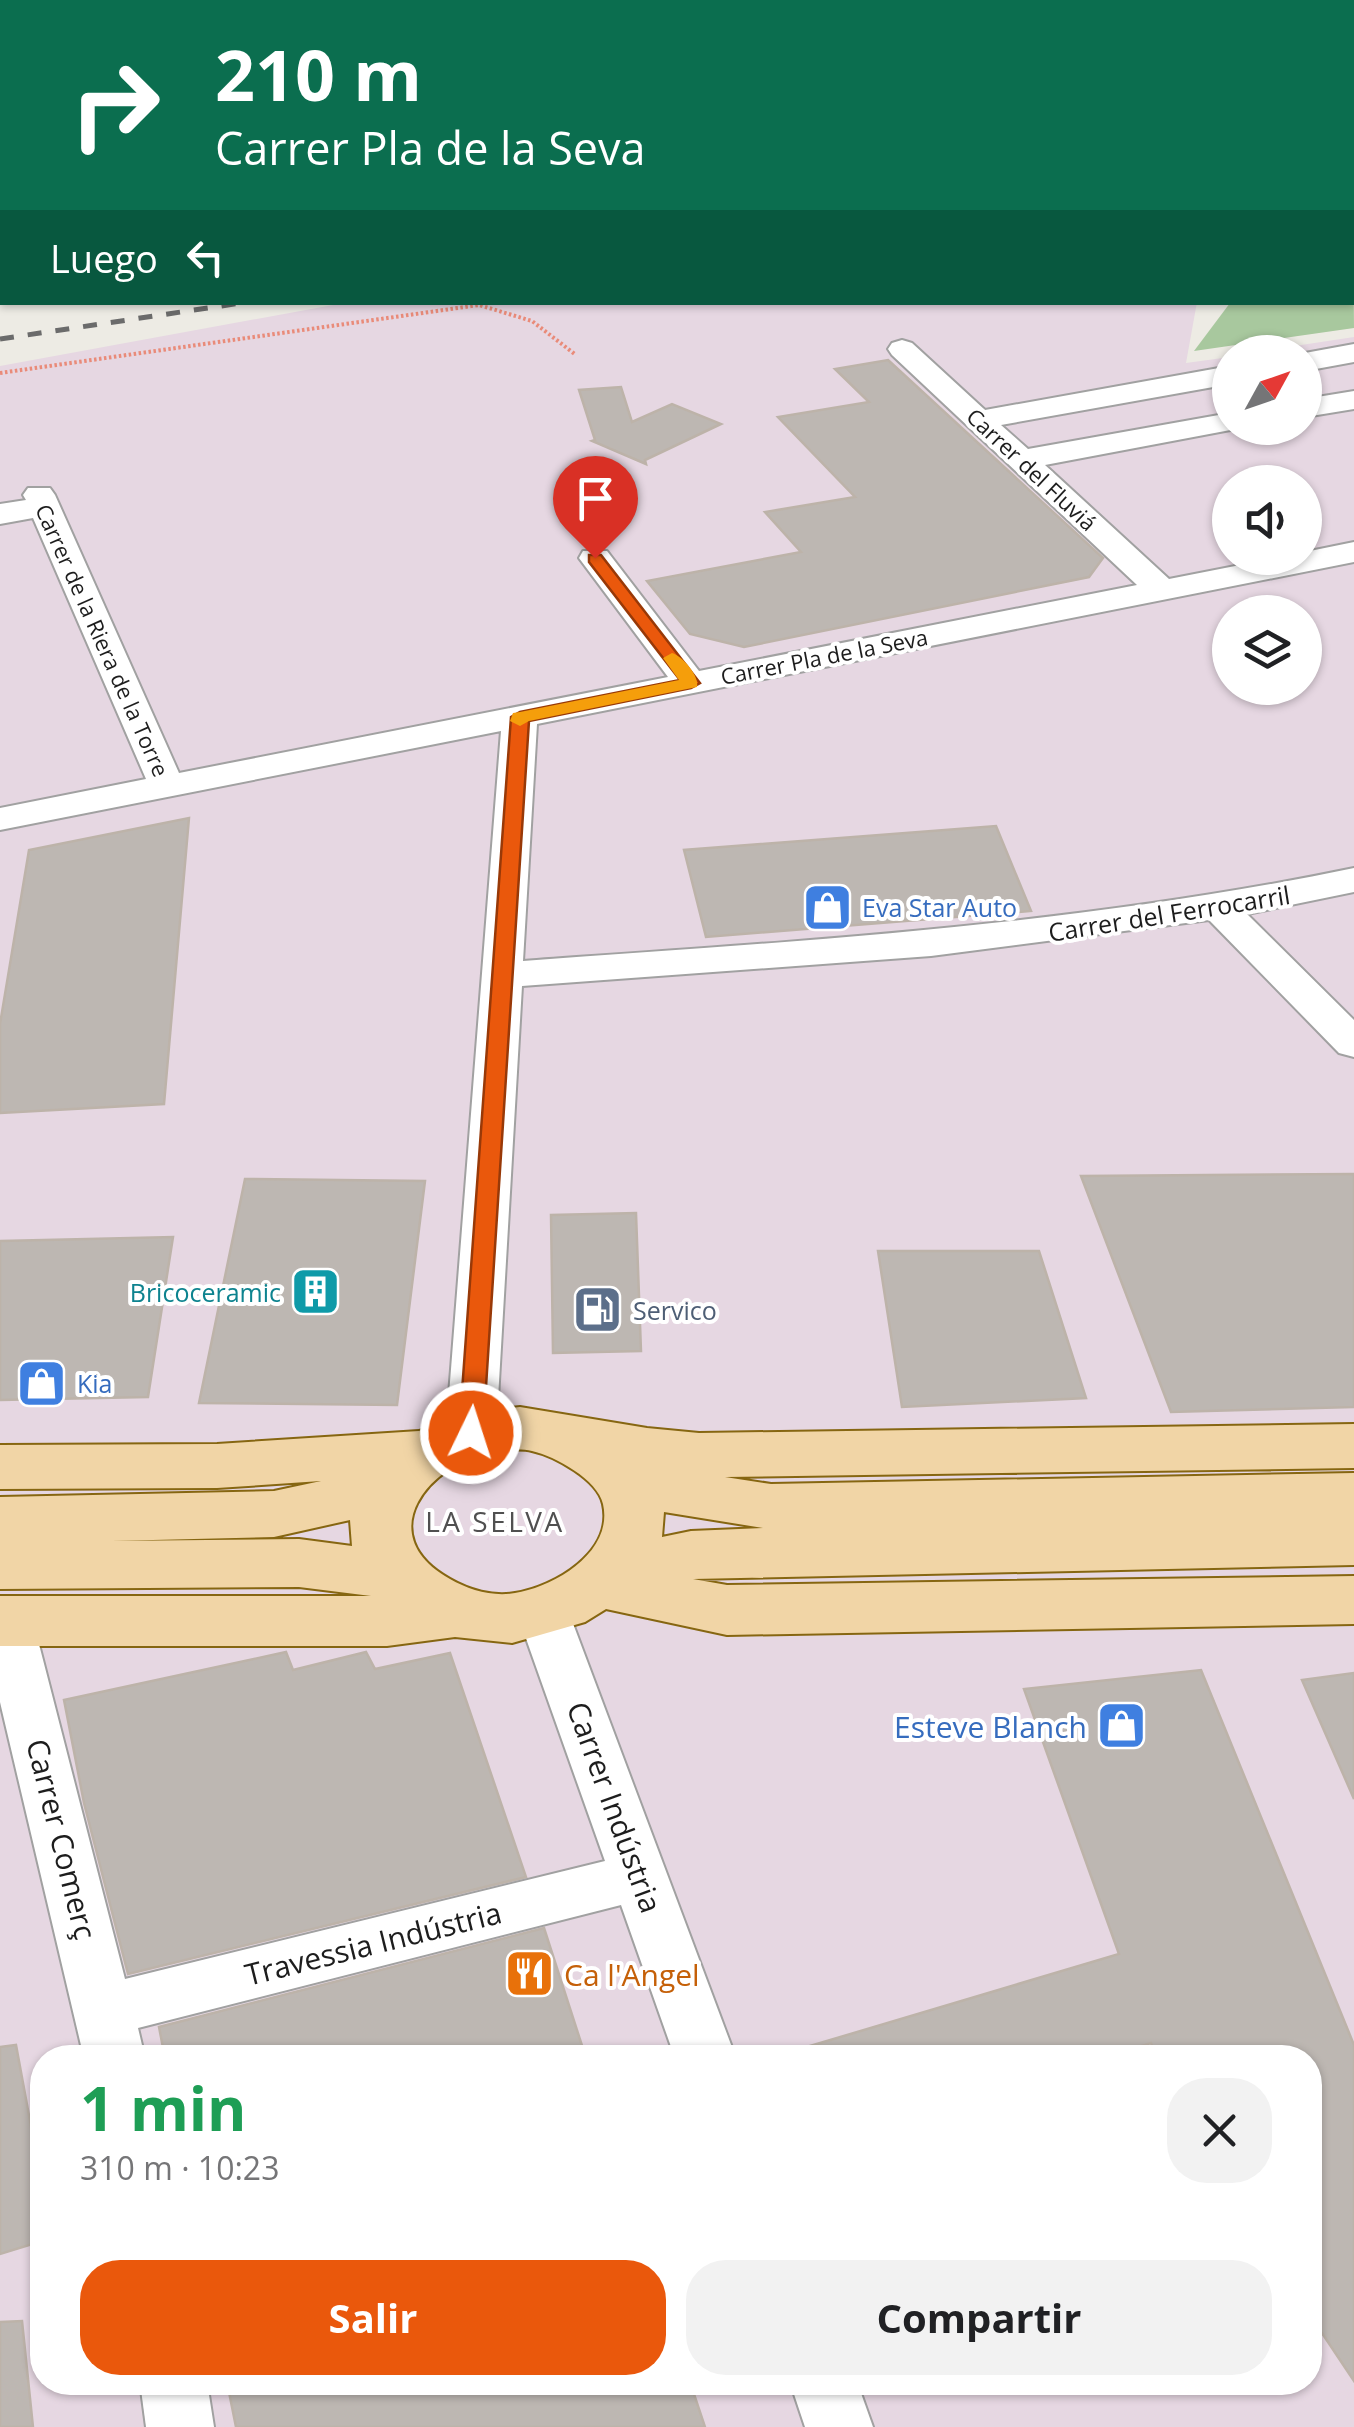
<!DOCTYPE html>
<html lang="es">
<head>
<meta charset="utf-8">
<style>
	body { margin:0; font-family:"Open Sans",sans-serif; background:#f2f2f2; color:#202124; height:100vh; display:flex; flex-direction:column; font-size:38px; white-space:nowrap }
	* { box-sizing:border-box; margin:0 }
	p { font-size:32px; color:#757577 }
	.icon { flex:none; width:55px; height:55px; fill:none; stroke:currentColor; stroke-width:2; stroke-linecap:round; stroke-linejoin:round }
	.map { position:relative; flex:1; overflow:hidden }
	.sheet { position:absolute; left:30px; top:2045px; width:1292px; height:350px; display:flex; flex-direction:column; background:#fff; border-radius:40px; box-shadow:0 2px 8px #0004 }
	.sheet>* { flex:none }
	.banner { position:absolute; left:0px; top:0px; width:1355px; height:305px; box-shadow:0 2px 8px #0004; background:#0b6e4f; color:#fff; overflow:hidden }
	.needle { width:65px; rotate:50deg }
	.fabs { position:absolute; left:1212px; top:335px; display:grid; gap:20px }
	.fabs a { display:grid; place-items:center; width:110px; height:110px; border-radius:50%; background:#fff; box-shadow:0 2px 8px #0004; font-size:50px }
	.pin { position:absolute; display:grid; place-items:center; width:85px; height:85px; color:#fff; margin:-102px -42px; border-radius:50% 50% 50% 0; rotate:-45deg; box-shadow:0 0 10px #0007 }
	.pin .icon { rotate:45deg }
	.me { position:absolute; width:110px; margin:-55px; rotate:4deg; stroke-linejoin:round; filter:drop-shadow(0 0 8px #0008) }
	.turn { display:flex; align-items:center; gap:35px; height:210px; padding:0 50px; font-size:45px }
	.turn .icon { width:130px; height:130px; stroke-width:2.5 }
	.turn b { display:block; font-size:70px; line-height:85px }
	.then { display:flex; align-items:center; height:95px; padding:0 50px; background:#0003; gap:20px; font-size:38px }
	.round { display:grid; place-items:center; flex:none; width:105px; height:105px; border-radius:40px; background:#f2f2f2 }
	.overview { display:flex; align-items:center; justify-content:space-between; height:170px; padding:0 50px }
	h1 { font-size:60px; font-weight:700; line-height:75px; color:#1e9e55 }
	.primary-button { display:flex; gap:20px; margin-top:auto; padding:20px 50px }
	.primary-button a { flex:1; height:115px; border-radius:40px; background:#ea580c; color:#fff; font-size:40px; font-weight:700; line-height:115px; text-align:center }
	.primary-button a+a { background:#f2f2f2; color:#202124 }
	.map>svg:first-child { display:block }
	.industrial { fill:#e6d7e2; fill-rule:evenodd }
	.farmland { fill:#e7ead2 }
	.forest { fill:#a8c89e }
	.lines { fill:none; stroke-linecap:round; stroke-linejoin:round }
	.stream { fill:#aac9d6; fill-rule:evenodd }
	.building { fill:#bdb7b2; stroke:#bdb3a9; stroke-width:2.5 }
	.minor-casing { stroke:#a1a1a1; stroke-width:4 }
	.major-casing { stroke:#866611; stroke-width:4 }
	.path { stroke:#e98b79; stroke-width:4; stroke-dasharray:2.5 2.5; stroke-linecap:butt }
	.minor { fill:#fff; fill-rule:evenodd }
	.major { fill:#f1d5a6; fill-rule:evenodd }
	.rail { stroke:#6b6b6b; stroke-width:5; stroke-dasharray:14 14; stroke-linecap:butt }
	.route { fill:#ea580c; stroke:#983908; stroke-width:2.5 }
	.slow { fill:#f59e0b }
	.labels { text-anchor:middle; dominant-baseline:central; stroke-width:8; stroke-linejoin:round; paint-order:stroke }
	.far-street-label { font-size:22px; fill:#1d1d1d; stroke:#fff }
	.shop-label { font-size:25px; fill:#366cbe; stroke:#fff; text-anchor:start }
	.street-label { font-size:25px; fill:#1d1d1d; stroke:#fff }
	.culture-label { font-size:25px; fill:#0d838f; stroke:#fff; text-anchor:end }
	.service-label { font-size:25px; fill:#4e5e75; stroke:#fff; text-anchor:start }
	.neighbourhood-label { font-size:28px; letter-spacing:2.5px; fill:#505050; stroke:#fff }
	.near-shop-label { font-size:30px; fill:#366cbe; stroke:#fff; text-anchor:end }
	.near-street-label { font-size:30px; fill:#1d1d1d; stroke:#fff }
	.near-food-label { font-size:30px; fill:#c56008; stroke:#fff; text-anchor:start }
</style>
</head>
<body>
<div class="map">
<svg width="1354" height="2427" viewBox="0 0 1354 2427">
	<rect width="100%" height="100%" fill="#edebe4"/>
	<path class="industrial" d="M1197,302l-11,61 44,-6v71h75v-76h-49l98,-15v2090h-1354v-2061l344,-63zM1230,482h75v76h-75zM1230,612h75v76h-75zM42,2058h1268v324h-1268z"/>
	<polygon class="farmland" points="0,0 483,0 2,2 0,66"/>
	<g class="forest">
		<polygon points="483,0 1354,0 1354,114 1352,2 479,2"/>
		<polygon points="1353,213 1354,328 1194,351 1230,303 1352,302"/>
	</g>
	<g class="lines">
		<g class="stream">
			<polygon points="525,0 531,0 530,2 524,2"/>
			<rect x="0" y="70" width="2" height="4"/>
		</g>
	</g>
	<g class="building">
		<polygon points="888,360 1103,558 1089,577 744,647 690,634 647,581 801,552 765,512 855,497 778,417 869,402 835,369"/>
		<polygon points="621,387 632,422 672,404 721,424 645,460 646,464 592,441 595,440 579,390"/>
		<polygon points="189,818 164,1104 0,1113 0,1024 29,850"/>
		<polygon points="996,826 1031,911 706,937 684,850"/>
		<polygon points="1354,1174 1354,1407 1171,1412 1081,1176"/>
		<polygon points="245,1179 425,1181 397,1405 199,1403"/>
		<polygon points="636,1213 641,1351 553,1353 551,1215"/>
		<polygon points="173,1237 148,1397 0,1400 0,1241"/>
		<polygon points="878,1251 1039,1251 1086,1398 902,1407"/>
		<polygon points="286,1652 293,1670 366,1652 375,1669 450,1653 526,1877 128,1974 84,1803 64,1700"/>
		<polygon points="1201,1670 1354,2045 1354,2381 1310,2315 1310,2058 1157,2058 1151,2043 1104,2058 801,2058 800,2049 1119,1954 1024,1689"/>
		<polygon points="1354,1673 1354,1799 1302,1680"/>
		<polygon points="544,1928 586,2058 165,2058 159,2027"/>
		<polygon points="16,2045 42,2186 42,2241 0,2254 0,2047"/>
		<polygon points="22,2321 33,2427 0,2427 0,2322"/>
		<polygon points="227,2382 690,2382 705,2427 236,2427"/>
	</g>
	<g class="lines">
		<defs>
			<g id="minor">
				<path d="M902,340l10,3 73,67 245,-44v18l-229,41 27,24 202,-36v15h11l-196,37 124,114 107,-21h29v-6l49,-10v20l-817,162 -14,237c279,-20 557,-36 831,-93v24l-107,22 107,106v37l-15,-4 -130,-133 -278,36 -409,30 -26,447 -8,12 -17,6 -17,-6 -8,-12 55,-702 -501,99v-22l146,-29 -113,-261 -33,6v-20l26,-4 -3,-5 5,-7h22l5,7 124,278 489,-96 -89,-119 4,-7h24l92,120 438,-86 -245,-230 -4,-6 4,-6z"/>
				<polygon points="1354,344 1354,362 1305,371 1305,353"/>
				<polygon points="1354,391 1354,409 1305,417 1305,399"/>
				<polygon points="543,1593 562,1599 569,1613 736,2058 675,2058 621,1905 138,2028 145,2058 84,2058 0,1702 0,1603 7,1601 26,1607 33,1621 125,1979 605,1861 517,1613 524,1599"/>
				<polygon points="140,2382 207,2382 214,2427 146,2427"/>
				<polygon points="790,2382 857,2382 873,2427 805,2427"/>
			</g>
			<path id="major" d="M520,1407l127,21 52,5 655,-9v44l-629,9 46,7 583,-11v46h-16h16v46l-661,14 34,6 627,-9v48l-627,11 -121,-26 -21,13 -73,21 -57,-6 -68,9h-387v-50h371l-72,-9 -299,2v-92l274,-6 47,-10 -104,7 -217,1v-44l217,-1 202,-13 50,-19zM494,1451c13,-1 26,-3 38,0 23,5 66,29 71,53 11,48 -49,83 -88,89 -22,4 -46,-3 -65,-14 -79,-44 -23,-115 44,-128zM664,1512l99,16 -72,3 -29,6zM350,1520l2,26 -53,-7 -188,2 163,-4z"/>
		</defs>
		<use href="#minor" class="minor-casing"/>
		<use href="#major" class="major-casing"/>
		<g class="path">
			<polyline points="0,303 5,302"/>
			<polyline points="0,373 479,305 532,321 576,355"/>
		</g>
		<use href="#minor" class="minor"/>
		<use href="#major" class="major"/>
		<polyline class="rail" points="0,339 248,302"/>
	</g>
	<polygon class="route" points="589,555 601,555 700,683 691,688 529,721 483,1433 471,1442 459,1433 511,717 520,712 680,680 589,562"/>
	<path class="slow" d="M672,653c11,3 28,24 25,34l-168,34 -9,5 -10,-5 3,-8 7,-1 159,-32 -16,-22z"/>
	<defs>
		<symbol id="shop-square" viewBox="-11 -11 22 22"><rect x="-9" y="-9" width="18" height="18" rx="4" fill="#3f7fe0" stroke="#fff"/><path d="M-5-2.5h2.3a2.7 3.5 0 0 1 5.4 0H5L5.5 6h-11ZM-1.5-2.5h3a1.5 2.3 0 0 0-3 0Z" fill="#fff"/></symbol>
		<symbol id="building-square" viewBox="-11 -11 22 22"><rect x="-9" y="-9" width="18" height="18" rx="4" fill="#0f9aa8" stroke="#fff"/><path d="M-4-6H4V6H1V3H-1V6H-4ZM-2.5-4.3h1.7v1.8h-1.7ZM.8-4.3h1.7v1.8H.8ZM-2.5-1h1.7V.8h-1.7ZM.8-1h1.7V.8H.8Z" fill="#fff"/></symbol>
		<symbol id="fuel-square" viewBox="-11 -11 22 22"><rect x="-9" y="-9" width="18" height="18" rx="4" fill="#5c6f8a" stroke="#fff"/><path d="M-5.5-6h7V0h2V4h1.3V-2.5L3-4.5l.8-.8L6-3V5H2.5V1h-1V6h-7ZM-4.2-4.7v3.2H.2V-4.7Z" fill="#fff"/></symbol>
		<symbol id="restaurant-square" viewBox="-11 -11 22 22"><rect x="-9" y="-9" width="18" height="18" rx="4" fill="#e8710a" stroke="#fff"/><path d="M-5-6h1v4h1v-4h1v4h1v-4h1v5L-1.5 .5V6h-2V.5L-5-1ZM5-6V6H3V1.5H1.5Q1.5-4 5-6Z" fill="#fff"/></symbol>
	</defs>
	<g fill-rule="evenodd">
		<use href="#shop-square" x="800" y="880" width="55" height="55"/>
		<use href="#building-square" x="288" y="1264" width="55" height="55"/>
		<use href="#fuel-square" x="570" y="1282" width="55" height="55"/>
		<use href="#shop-square" x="14" y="1356" width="55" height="55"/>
		<use href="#shop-square" x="1094" y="1698" width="55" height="55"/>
		<use href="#restaurant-square" x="502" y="1946" width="55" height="55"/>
	</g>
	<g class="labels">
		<g class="far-street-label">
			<text transform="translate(1032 469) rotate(43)">Carrer del Fluviá</text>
			<text transform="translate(103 640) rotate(66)">Carrer de la Riera de la Torre</text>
			<text transform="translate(824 656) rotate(-11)">Carrer Pla de la Seva</text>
		</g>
		<g class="shop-label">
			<text x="862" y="907">Eva Star Auto</text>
			<text x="77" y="1383">Kia</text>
		</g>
		<g class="street-label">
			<text transform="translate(1169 913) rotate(-9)">Carrer del Ferrocarril</text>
		</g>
		<g class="culture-label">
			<text x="281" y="1292">Bricoceramic</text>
		</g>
		<g class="service-label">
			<text x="633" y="1310">Servico</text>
		</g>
		<g class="neighbourhood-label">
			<text x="495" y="1521">LA SELVA</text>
		</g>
		<g class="near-shop-label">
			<text x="1087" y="1726">Esteve Blanch</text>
		</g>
		<g class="near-street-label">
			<text transform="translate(615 1807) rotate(70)">Carrer Indústria</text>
			<text transform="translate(62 1839) rotate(76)">Carrer Comerç</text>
			<text transform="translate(373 1943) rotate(-14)">Travessia Indústria</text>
		</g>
		<g class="near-food-label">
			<text x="564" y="1974">Ca l'Angel</text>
		</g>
	</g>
</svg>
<div class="fabs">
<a><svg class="needle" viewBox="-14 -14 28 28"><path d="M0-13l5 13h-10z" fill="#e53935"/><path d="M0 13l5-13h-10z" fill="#757577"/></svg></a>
<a><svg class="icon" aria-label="sound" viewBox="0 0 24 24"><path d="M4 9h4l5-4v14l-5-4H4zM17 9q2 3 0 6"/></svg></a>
<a><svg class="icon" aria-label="layers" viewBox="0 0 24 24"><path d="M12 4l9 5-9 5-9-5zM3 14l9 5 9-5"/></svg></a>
</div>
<div class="pin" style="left:595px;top:558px;background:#d93025"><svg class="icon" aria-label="arrive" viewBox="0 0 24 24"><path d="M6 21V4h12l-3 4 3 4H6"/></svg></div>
<svg class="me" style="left:471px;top:1433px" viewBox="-20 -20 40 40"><circle r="17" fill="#ea580c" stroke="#fff" stroke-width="3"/><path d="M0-11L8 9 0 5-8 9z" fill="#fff"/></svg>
<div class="banner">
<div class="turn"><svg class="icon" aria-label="right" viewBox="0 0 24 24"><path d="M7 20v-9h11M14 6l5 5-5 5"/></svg><div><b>210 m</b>Carrer Pla de la Seva</div></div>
<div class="then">Luego<svg class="icon" aria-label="left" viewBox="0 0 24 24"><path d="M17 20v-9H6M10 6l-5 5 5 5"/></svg></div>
</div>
<section class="sheet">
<div class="overview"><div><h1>1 min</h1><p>310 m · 10:23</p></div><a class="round"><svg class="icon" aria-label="close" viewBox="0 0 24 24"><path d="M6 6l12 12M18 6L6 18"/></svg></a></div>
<div class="primary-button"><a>Salir</a><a>Compartir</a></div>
</section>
</div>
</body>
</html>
